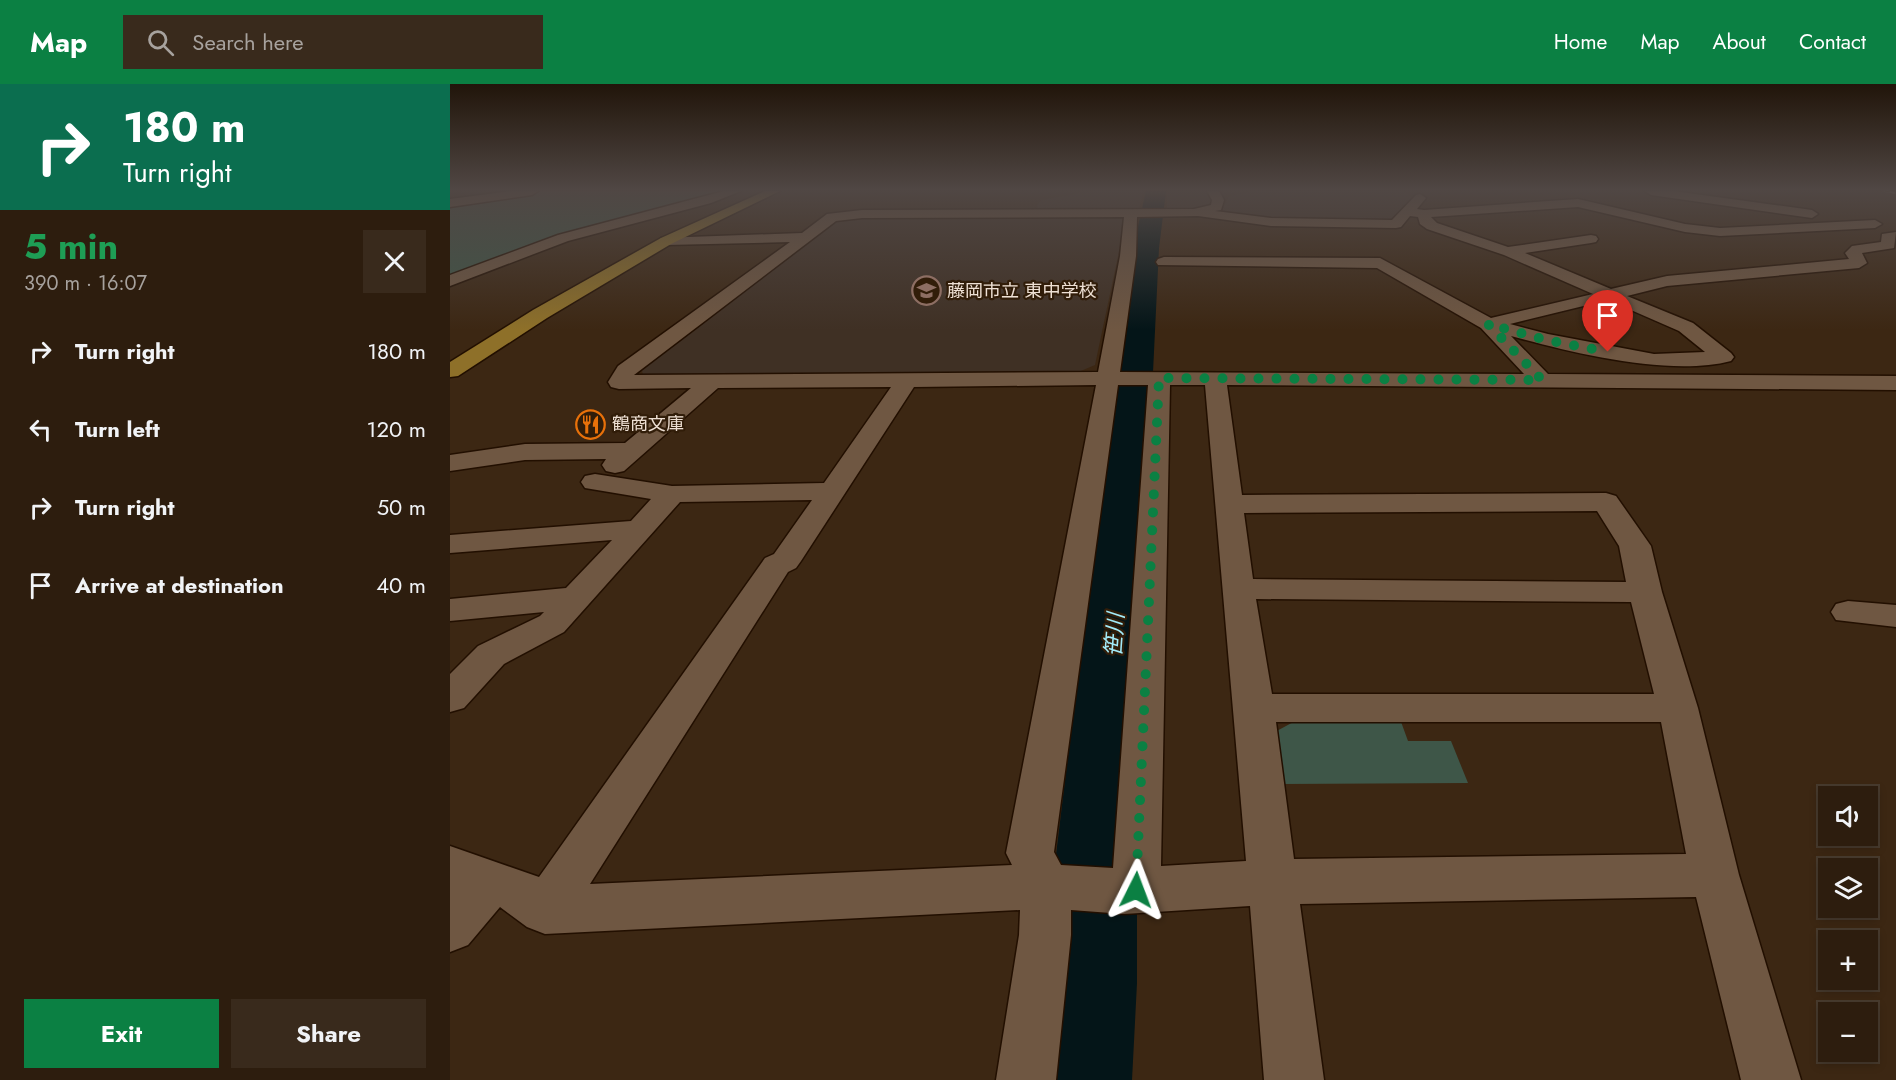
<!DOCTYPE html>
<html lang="en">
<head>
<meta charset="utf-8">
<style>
	body { margin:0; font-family:Jost,"Noto Sans JP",sans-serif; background:#392a1c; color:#f1f3f6; height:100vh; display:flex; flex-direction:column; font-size:22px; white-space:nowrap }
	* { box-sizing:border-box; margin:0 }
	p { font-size:20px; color:#a7a29e }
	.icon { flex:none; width:33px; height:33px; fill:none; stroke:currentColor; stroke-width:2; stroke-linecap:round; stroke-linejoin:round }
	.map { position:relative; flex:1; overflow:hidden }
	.drawer { display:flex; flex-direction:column; background:#2d1d0e; width:450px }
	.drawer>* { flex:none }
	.top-card { background:#0b6e4f; color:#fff; overflow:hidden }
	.buttons { position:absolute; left:1368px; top:702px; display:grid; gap:12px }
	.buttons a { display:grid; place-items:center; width:60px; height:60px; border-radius:0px; background:#2d1d0e; box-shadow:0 3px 9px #0003,0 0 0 2px #483b2e; font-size:30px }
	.pin { position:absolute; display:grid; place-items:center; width:51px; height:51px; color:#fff; margin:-62px -26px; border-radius:50% 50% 50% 0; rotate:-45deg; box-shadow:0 0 6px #0007 }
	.pin .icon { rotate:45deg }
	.me { position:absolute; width:66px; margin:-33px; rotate:3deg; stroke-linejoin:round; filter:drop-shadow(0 0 4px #0008) }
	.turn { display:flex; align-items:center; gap:21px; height:126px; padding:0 24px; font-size:27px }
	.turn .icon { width:78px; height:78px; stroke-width:2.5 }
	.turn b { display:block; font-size:42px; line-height:51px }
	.round { display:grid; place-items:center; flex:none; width:63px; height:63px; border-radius:0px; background:#392a1c }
	.summary { display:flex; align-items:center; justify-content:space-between; height:102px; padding:0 24px }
	h1 { font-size:36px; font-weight:700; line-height:45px; color:#1e9e55 }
	.button { display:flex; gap:12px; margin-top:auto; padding:12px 24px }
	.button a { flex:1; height:69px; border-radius:0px; background:#0b8043; color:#fff; font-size:24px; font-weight:700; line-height:69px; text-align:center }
	.button a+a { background:#392a1c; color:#f1f3f6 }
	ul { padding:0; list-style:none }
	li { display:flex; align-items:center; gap:18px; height:78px; padding:0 24px }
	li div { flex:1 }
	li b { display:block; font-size:22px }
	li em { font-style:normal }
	header { display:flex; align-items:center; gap:36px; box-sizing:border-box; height:84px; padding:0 30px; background:#0b8043; color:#fff }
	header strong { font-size:28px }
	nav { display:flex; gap:33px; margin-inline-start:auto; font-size:21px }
	.search { width:420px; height:54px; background:#392a1c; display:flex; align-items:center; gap:15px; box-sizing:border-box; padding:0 21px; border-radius:0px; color:#a7a29e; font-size:22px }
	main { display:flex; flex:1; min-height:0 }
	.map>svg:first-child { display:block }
	.education { fill:#3f3024 }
	.green { fill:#3e5648 }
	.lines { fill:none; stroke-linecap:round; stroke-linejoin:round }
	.river { fill:#041518; fill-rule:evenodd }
	.minor-casing { stroke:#220f00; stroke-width:3 }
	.major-casing { stroke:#220f00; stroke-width:3 }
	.minor { fill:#6f5742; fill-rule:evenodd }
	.major { fill:#8e7029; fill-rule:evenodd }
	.rail-casing { stroke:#dccdc0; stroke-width:2 }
	.rail { stroke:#311d09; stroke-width:1.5; stroke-dasharray:5; stroke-linecap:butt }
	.route { stroke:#0b8043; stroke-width:10; stroke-dasharray:0 18 }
	.labels { text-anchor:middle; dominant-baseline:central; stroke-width:4.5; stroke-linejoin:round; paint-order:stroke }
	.far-poi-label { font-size:18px; fill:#eee0d4; stroke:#311d09; text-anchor:start }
	.water-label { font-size:22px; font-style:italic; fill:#a2ebf9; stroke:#311d09 }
</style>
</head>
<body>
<header>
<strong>Map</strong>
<div class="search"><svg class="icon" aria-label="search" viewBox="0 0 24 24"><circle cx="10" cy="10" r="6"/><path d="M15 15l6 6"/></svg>Search here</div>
<nav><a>Home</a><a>Map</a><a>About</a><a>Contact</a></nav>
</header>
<main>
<section class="drawer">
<div class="top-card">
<div class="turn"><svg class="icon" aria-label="right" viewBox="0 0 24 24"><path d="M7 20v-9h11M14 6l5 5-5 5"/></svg><div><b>180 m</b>Turn right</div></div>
</div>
<div class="summary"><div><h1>5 min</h1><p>390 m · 16:07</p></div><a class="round"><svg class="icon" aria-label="close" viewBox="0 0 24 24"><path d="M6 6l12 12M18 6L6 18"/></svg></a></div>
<ul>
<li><svg class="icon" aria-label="right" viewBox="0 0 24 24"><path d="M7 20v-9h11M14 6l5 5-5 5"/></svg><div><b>Turn right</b></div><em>180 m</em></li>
<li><svg class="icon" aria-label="left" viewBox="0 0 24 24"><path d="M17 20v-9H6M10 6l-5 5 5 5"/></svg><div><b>Turn left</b></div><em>120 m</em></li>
<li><svg class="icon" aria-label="right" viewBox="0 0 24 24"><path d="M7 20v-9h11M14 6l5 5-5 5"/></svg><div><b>Turn right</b></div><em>50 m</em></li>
<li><svg class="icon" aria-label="arrive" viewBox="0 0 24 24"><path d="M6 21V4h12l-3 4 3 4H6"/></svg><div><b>Arrive at destination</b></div><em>40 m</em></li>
</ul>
<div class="button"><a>Exit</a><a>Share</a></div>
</section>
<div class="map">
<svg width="1446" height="996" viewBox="0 0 1446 996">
	<rect width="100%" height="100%" fill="#3c2713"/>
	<g class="education">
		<polygon points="641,107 693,107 689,128 588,129 587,121 591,116"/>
		<polygon points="717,107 757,108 765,117 755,125 717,129"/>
		<polygon points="804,107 953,107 964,114 940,136 920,138 807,135 760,130 775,121 779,112"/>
		<polygon points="671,131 676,134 645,281 626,289 193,291 191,282 389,133"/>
	</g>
	<g class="green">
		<polygon points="93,107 281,107 101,153 0,191 0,124"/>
		<polygon points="849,635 950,635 958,657 1001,657 1018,699 832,700 823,649"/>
	</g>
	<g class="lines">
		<polygon class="river" points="696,107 716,107 709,164 702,309 687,812 687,899 682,996 578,996 593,899 601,812 662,309 683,164"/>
		<defs>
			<g id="minor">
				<polygon points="61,107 88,107 82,111 0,123 0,115"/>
				<polygon points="274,107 291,107 261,119 118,157 0,202 0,191 108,151"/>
				<path d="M757,107h12l5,9 -3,10 -6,1 56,7 121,2 24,-25 4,-1 6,4 -9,11 7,1 154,-11 107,25 35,4 155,-8 7,4 -7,4 -155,8 -35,-4 -107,-25 -147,10 6,6 71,24 83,-12 5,1 2,3 -2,3 -5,1 -66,10 86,36 56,-13 182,-17 -4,-6 7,-7 29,-4 1,-8 14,-2 -2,16 -32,5 5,10 -8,5 -192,18 -40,10 66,27 38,30 3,4 -3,4c-61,16 -159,-8 -220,-25l37,38 348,2v14l-669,-5 15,110 364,-2 10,3 35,50 11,46 36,116 41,167 62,205h-60l-45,-183 -396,7 24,176h-60l-14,-174 -126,8 -53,-4v25l-15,145h-60l23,-145 1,-25 -475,24 -18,-7 -27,-20 -32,38 -18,7v-106l89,31 226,-319 9,-4 38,-54 -132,2 -116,130 -60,32 -40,44 -14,4v-38l28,-28 62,-30 4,-4 -94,9v-22l116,-11 46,-48 -162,13v-18l181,-14 20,-22 -66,-11 -4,-6 4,-6 10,-2 77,12 152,-3 67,-96 -173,1 -94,83 -9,2 -9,-2 -4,-6 4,-6 -81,1 -75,11v-16l75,-11 100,-1 66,-55 -72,1 -8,-2 -3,-5 10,-16 172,-124 -124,3 -7,-4 2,-3 141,-5 25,-19 35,-4 332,-1 17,-4 1,-5zM748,132l73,10 125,2 5,-1 9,-11 8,1 2,7 7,5 77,26 89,39 -102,24 -111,-60 -216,-1 -6,2 -2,3 2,3 219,3 104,60 43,46 -404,-2 16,-116 1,-39zM674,133l-4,39 -22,116 -464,3 202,-154 26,-3zM1158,216l71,31 26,21 -51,2 -106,-20 -38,-10zM646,301l-90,468 6,12 -422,19 198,-312 8,-4 5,-7 113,-174zM668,301h30l-35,483 -52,-3 -7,-13zM720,301h35l41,476 -85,5zM1147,427l22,35 7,36 -373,-3 -9,-66zM806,515l375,3 23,92h-382zM826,638h385l25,132 -392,5z"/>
				<polygon points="1195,107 1223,107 1362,126 1368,130 1362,134 1201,111"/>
				<polygon points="1398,517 1446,521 1446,543 1386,536 1381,528 1386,520"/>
			</g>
			<polygon id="major" points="315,107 330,107 221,160 97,234 8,292 0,293 0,278 83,226 211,154"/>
		</defs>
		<use href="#minor" class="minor-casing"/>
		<use href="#major" class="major-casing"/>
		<use href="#minor" class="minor"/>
		<use href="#major" class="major"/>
		<defs>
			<polyline id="rail" points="1435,107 1446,109"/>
		</defs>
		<use href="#rail" class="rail-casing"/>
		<use href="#rail" class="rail"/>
	</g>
	<linearGradient id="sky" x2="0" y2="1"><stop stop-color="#21150a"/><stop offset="0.43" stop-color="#504744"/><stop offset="1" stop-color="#504744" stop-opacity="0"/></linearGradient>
	<rect width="1446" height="246" fill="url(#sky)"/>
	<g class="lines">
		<polyline class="route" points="686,806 709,294 1092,296 1038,240 1096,256 1158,268"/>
	</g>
	<defs>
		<symbol id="school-ring" viewBox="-11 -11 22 22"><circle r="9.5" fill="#311d09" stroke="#8d6e63" stroke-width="1.5"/><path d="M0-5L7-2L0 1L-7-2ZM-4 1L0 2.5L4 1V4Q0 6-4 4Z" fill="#8d6e63"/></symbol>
		<symbol id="restaurant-ring" viewBox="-11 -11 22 22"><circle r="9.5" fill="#311d09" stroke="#e8710a" stroke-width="1.5"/><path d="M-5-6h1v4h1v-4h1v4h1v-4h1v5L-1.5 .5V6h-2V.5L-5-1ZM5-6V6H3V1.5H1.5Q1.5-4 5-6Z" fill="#e8710a"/></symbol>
	</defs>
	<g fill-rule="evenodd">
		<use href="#school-ring" x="460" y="190" width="33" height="33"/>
		<use href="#restaurant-ring" x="124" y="324" width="33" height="33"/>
	</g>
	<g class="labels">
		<g class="far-poi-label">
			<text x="497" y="207">藤岡市立 東中学校</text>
			<text x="162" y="340">鶴商文庫</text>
		</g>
		<g class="water-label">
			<text transform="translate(664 551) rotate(-86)">笹川</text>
		</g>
	</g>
</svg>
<div class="buttons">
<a><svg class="icon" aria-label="sound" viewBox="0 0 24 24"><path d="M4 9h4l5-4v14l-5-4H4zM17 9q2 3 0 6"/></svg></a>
<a><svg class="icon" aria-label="layers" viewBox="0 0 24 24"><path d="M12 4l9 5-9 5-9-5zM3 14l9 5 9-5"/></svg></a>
<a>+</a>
<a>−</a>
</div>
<div class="pin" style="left:1158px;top:268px;background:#d93025"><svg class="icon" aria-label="arrive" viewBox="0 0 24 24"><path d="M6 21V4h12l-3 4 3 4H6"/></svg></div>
<svg class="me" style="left:686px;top:806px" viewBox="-20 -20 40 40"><path d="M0-17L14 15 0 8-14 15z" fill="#0b8043" stroke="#fff" stroke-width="4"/></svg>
</div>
</main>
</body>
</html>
